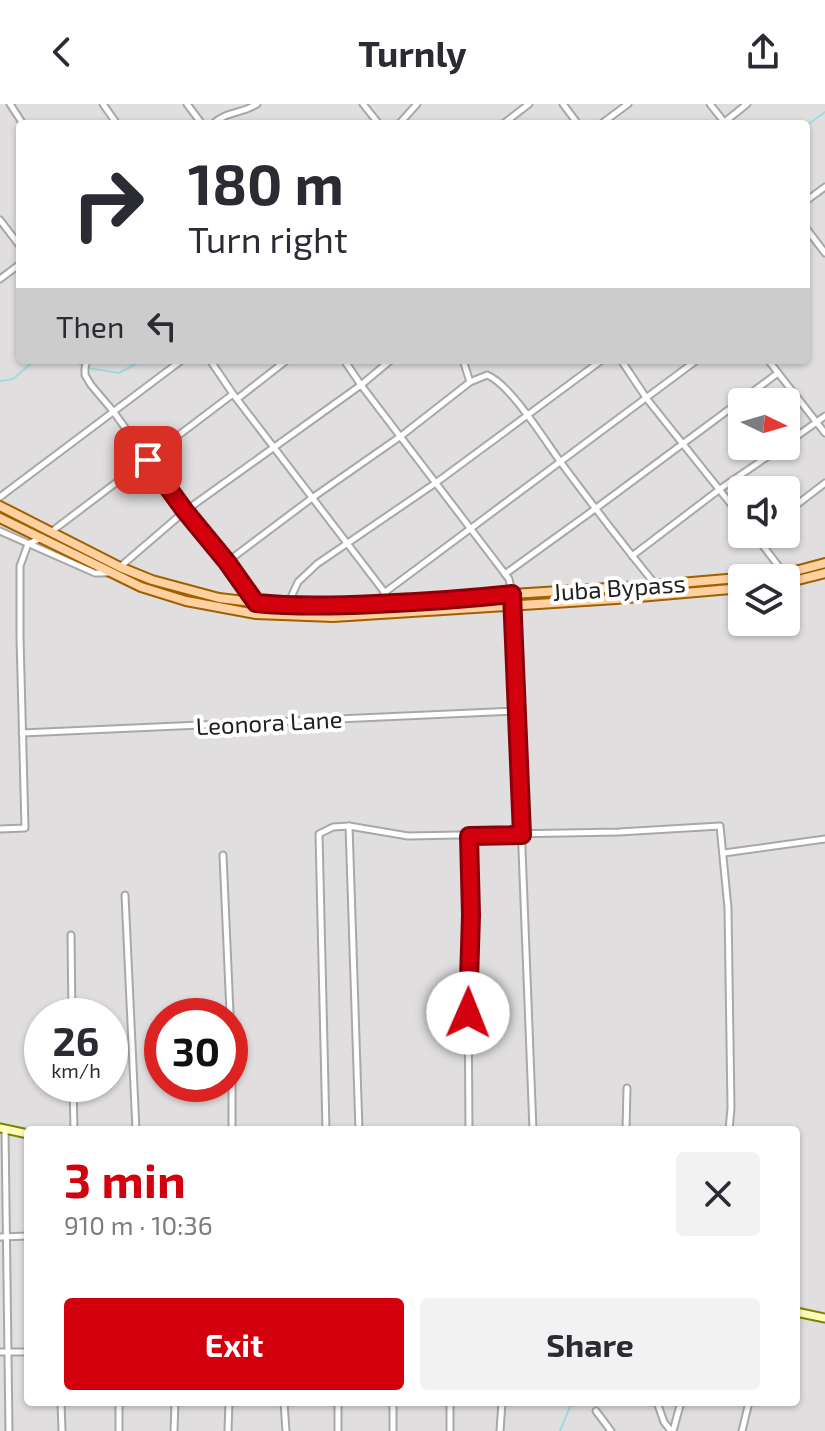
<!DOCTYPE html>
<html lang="en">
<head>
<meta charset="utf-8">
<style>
	body { margin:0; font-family:"Exo 2",sans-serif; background:#f2f2f3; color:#2b2b33; height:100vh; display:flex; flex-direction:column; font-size:30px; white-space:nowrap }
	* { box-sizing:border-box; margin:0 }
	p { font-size:26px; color:#7c7c81 }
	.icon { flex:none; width:44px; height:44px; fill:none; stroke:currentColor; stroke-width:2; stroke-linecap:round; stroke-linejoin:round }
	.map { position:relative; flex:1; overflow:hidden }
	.sheet { position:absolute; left:24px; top:1022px; width:776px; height:280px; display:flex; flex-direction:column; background:#fff; border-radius:8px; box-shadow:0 2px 6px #0004 }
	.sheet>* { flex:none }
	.top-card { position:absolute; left:16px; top:16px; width:794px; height:244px; border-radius:8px; box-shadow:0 2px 6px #0004; background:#fff; color:#2b2b33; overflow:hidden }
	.needle { width:52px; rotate:95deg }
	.controls { position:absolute; left:728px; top:284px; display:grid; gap:16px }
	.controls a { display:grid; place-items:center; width:72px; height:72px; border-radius:8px; background:#fff; box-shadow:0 2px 6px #0004; font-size:40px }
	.speed { position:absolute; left:24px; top:894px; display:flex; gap:16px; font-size:40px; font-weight:700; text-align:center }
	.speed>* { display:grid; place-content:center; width:104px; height:104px; border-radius:50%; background:#fff; box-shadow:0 2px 6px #0004; line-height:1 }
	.speed small { font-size:20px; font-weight:400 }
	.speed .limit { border:12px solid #d22; background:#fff; color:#111 }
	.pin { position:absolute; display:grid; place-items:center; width:68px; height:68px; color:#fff; margin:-34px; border-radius:16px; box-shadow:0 4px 12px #0006 }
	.me { position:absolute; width:88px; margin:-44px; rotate:1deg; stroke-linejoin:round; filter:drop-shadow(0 0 6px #0008) }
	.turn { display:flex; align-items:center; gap:28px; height:168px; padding:0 40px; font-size:36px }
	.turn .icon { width:104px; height:104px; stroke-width:2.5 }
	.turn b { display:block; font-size:56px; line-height:68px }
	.then { display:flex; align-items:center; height:76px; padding:0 40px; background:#0003; gap:16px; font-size:30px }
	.round { display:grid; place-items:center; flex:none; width:84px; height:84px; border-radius:8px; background:#f2f2f3 }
	.head { display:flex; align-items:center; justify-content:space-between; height:136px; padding:0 40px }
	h1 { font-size:48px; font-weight:700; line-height:60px; color:#d3000d }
	.cta { display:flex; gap:16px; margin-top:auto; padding:16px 40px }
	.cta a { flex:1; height:92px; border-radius:8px; background:#d3000d; color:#fff; font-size:32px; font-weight:700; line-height:92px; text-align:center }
	.cta a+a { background:#f2f2f3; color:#2b2b33 }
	header { display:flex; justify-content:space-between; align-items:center; height:104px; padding:0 40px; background:#fff; font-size:36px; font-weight:700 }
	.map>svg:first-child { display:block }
	.residential { fill:#e0dede; fill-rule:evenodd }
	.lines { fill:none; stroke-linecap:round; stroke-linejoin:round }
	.stream { stroke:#a4d9e4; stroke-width:2 }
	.street-casing { stroke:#a8a8a8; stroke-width:9 }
	.secondary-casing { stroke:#7b8100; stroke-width:11 }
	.primary-casing { stroke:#9f6000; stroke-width:12 }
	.street { stroke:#fff; stroke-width:5 }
	.secondary { stroke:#fffeb9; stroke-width:7 }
	.primary { stroke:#ffd0a0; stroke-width:8 }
	.route-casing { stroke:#890008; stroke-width:20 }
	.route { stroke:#d3000d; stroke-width:14 }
	.labels { text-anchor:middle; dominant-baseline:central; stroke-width:8; stroke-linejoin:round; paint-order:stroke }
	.street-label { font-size:24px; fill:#212121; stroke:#fff }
</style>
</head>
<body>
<header><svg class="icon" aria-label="back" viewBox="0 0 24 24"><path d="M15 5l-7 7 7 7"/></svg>Turnly<svg class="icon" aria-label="share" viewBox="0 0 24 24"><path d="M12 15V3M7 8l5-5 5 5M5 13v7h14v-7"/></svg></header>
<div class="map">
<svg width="825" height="1327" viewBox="0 0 825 1327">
	<rect width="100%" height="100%" fill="#f2eee7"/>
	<path class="residential" d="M0,0h825v1327h-825zM20,20h786v236h-786zM742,298h44v44h-44zM742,386h44v44h-44zM742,474h44v44h-44zM42,912h68v68h-68zM162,912h68v68h-68zM28,1026h768v272h-768z"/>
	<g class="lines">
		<g class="stream">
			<polyline points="806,22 825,8"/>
			<polyline points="73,256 82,262"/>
			<polyline points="248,256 249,256"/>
			<polyline points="88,264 119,269 143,256"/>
			<polyline points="0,277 13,275 35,256"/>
			<polyline points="560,1327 572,1298"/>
		</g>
		<defs>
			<g id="street">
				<polyline points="10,0 23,20"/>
				<polyline points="103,0 117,20"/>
				<polyline points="187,0 202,20"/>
				<polyline points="363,0 379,20"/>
				<polyline points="563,0 578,20"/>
				<polyline points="710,0 725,19"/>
				<path d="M213,20c13,-13 29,-10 44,-20"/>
				<polyline points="399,20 417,0"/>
				<polyline points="503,20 529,0"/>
				<polyline points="601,20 628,0"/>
				<polyline points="722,20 747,0"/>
				<polyline points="806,97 825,83"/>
				<polyline points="0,116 20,142"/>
				<polyline points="806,124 825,149"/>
				<polyline points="0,175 20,160"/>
				<polyline points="87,256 85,264 85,271 91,281 113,307 185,407 227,458 255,498"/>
				<polyline points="210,256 233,290 392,498"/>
				<polyline points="344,256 361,281 509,475 512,490 533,1026"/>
				<polyline points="463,256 470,278"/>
				<polyline points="621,256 647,295 742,414"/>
				<polyline points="768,256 825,329"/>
				<polyline points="237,295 287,256"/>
				<polyline points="786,340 825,312"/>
				<polyline points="0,393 182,256"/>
				<polyline points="786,409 825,379"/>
				<polyline points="0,427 95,469 107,469"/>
				<polyline points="51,428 233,290"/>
				<polyline points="754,430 783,468"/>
				<polyline points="632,452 720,385 783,342"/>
				<path d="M227,458l85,-64 89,-62 69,-54 17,-7c24,9 61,71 78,93 29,39 59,78 90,116"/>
				<polyline points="121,462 185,407 361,281 391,256"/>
				<polyline points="505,470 595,405 778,269"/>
				<polyline points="384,489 697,256"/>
				<polyline points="287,502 298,478 317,460 437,378 602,256"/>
				<polyline points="22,629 516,607"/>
				<polyline points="349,722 359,1026"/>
				<polyline points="0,725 25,724 20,533 20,462 28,440 39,435"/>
				<polyline points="469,732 471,811 468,885 469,1026"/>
				<polyline points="724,749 825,735"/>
				<polyline points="223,751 232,954 232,1026"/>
				<polyline points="125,791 136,1026"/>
				<polyline points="71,831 72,912"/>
				<polyline points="73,980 74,1026"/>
				<polyline points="5,1025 9,1327"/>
				<polyline points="326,1026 319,730 333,723 349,722 408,732 619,728 720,722 728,804 731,1004 729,1026"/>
				<polyline points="626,1026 627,984"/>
				<polyline points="0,1133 28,1132"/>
				<polyline points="0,1248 28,1248"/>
				<polyline points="61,1298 62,1327"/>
				<polyline points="284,1298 286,1327"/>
				<polyline points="393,1298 393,1327"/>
				<polyline points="450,1298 450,1327"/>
				<polyline points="657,1298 664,1318 671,1327"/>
				<polyline points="596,1307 611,1327"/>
				<polyline points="119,1327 119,1298"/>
				<polyline points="174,1327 175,1298"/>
				<polyline points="228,1327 229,1298"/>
				<polyline points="338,1327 338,1298"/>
				<polyline points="500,1327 502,1298"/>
				<polyline points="673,1327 681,1298"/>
				<polyline points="742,1327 749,1298"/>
			</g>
			<g id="secondary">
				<polyline points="0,1024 28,1030"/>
				<polyline points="796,1208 825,1214"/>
			</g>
			<g id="primary">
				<polyline points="0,402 120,463 152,476 219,494 287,502 328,503 441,497 512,490 656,481 762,472 799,466 825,459"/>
				<polyline points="0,414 141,483 186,497 256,510 333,513 616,495 742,484"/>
				<polyline points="786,479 825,469"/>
			</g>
		</defs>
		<use href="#street" class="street-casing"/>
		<use href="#secondary" class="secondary-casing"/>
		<use href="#primary" class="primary-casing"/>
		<use href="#street" class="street"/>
		<use href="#secondary" class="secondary"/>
		<use href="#primary" class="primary"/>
	</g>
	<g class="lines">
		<defs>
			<path id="route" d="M148,356l37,51 42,51 29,41c40,4 78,3 119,1 46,-2 91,-5 137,-10l10,241 -53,1 2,79 -3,98"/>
		</defs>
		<use href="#route" class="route-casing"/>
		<use href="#route" class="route"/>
	</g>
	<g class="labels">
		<g class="street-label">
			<text transform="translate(619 483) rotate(-4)">Juba Bypass</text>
			<text transform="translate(269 618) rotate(-3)">Leonora Lane</text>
		</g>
	</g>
</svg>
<div class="controls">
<a><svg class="needle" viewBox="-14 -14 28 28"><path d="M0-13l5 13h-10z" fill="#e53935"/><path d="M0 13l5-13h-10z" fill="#7c7c81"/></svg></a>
<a><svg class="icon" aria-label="sound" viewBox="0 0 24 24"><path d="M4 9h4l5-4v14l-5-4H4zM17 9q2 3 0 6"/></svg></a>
<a><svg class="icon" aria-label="layers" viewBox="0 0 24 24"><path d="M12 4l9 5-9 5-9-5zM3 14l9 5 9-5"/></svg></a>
</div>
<div class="speed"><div>26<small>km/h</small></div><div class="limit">30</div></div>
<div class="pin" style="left:148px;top:356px;background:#d93025"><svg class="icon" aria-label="arrive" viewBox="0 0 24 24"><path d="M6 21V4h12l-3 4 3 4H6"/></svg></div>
<svg class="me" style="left:468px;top:909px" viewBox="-20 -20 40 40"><circle r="19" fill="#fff"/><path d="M0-13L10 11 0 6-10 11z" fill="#d3000d"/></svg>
<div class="top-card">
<div class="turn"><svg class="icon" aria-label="right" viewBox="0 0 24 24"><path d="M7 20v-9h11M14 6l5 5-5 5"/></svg><div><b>180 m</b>Turn right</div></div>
<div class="then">Then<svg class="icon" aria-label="left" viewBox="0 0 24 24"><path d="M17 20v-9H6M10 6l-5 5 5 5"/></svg></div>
</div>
<section class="sheet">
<div class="head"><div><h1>3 min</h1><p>910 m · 10:36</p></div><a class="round"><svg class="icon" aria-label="close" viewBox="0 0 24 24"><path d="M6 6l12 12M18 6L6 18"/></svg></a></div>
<div class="cta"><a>Exit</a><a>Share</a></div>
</section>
</div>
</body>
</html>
